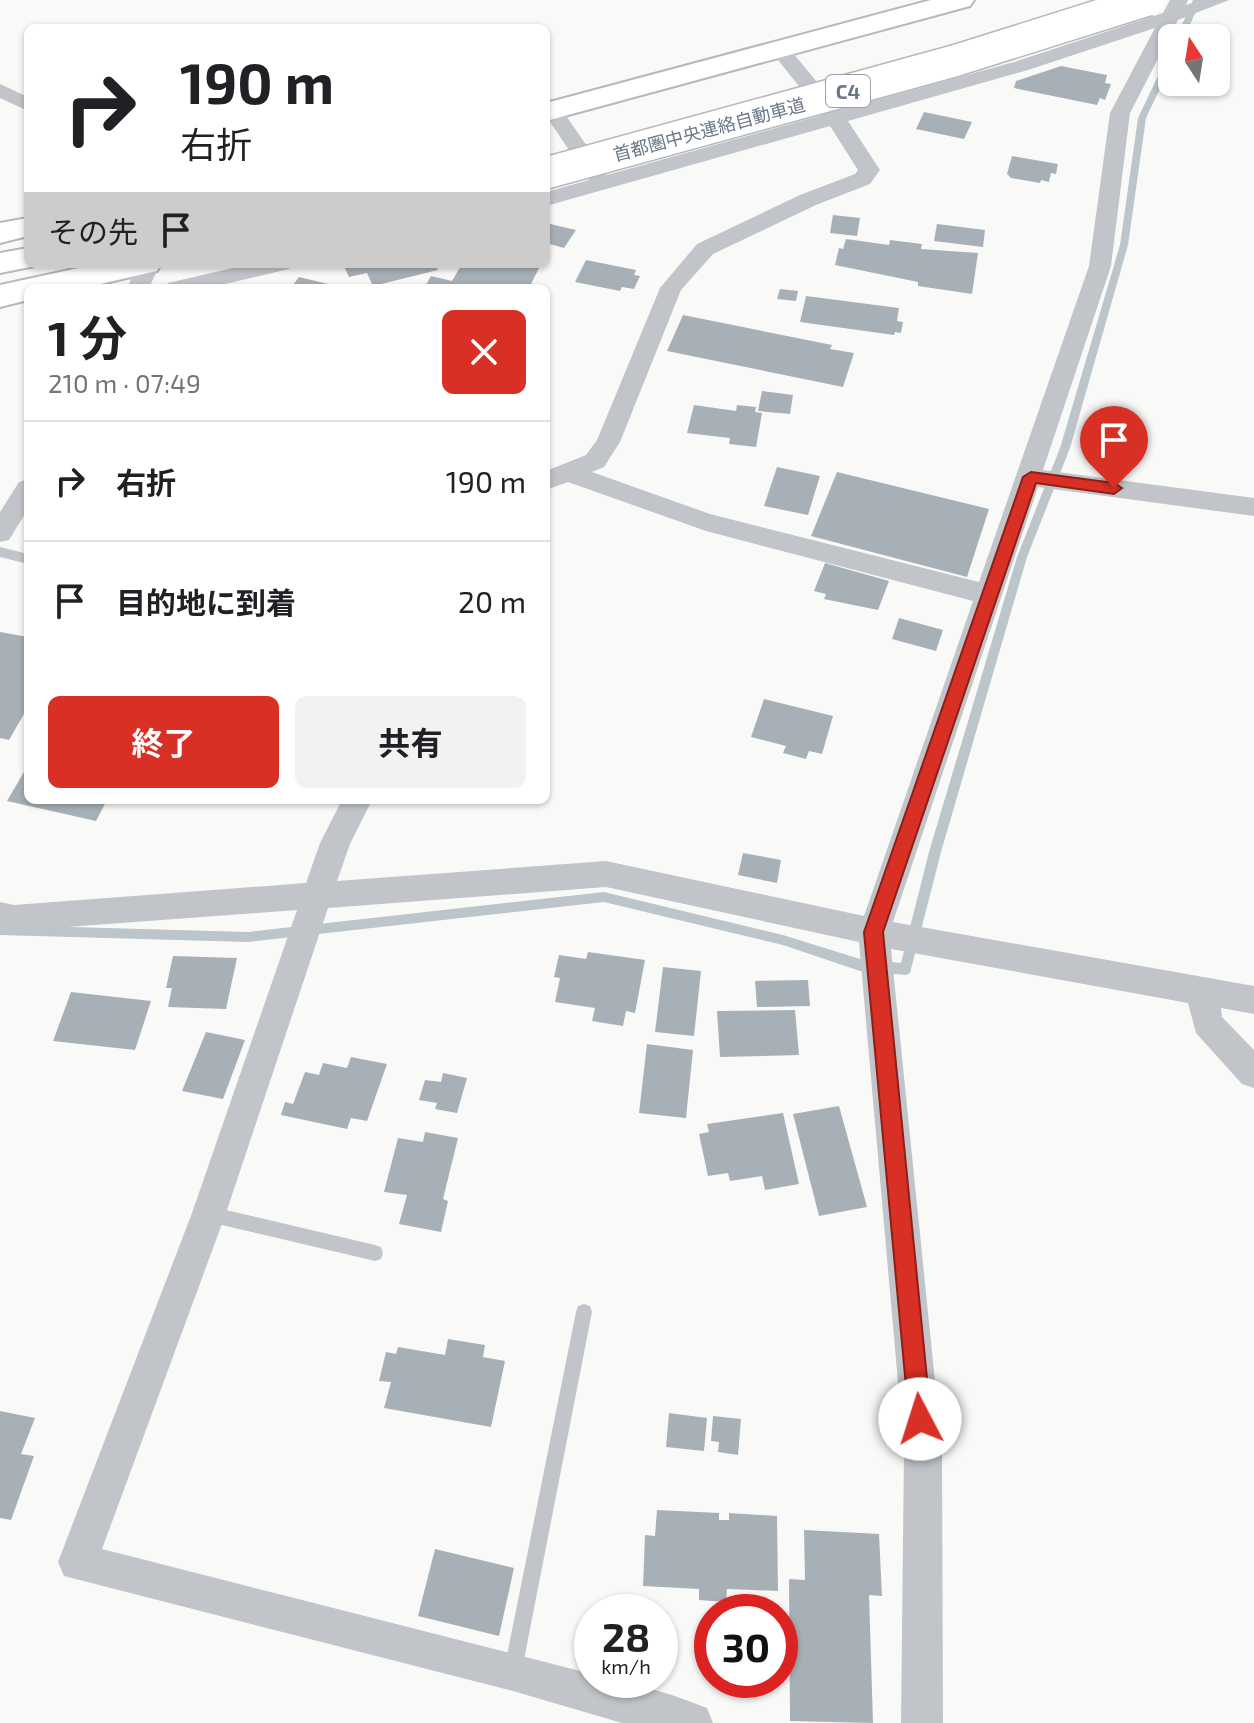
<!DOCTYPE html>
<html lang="ja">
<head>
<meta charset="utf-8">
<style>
	body { margin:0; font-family:"Exo 2","Noto Sans JP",sans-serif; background:#f2f2f2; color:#202124; height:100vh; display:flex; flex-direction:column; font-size:30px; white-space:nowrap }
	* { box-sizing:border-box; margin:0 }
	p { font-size:26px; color:#757577 }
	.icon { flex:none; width:44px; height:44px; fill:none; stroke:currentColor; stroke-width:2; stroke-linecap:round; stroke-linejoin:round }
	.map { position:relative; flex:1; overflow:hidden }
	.panel { position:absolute; left:24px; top:284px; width:526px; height:520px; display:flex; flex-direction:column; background:#fff; border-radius:12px; box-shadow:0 2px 6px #0004 }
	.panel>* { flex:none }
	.banner { position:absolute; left:24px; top:24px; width:526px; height:244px; border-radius:12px; box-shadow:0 2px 6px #0004; background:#fff; color:#202124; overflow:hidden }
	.needle { width:52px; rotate:348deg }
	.buttons { position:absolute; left:1158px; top:24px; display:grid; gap:16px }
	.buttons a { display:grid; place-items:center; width:72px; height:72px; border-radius:12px; background:#fff; box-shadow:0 2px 6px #0004; font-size:40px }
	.speed { position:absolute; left:574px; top:1594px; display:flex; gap:16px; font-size:40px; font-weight:700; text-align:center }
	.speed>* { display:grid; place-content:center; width:104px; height:104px; border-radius:50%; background:#fff; box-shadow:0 2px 6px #0004; line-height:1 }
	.speed small { font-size:20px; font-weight:400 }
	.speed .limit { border:12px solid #d22; background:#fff; color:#111 }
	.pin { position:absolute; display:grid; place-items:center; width:68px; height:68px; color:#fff; margin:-82px -34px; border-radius:50% 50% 50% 0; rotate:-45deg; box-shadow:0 0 8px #0007 }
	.pin .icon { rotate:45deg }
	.me { position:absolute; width:88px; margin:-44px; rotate:355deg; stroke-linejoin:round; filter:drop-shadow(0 0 6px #0008) }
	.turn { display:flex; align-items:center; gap:28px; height:168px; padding:0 24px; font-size:36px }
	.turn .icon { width:104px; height:104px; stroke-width:2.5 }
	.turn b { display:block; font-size:56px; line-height:68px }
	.then { display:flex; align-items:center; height:76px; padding:0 24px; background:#0003; gap:16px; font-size:30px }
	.round { display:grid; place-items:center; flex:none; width:84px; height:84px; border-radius:12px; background:#f2f2f2 }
	.summary { display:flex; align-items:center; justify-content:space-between; height:136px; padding:0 24px }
	h1 { font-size:48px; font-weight:700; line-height:60px }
	.cta { display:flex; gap:16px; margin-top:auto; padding:16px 24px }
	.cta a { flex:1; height:92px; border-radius:12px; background:#d93025; color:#fff; font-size:32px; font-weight:700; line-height:92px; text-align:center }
	.cta a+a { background:#f2f2f2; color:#202124 }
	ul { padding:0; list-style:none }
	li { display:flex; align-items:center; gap:24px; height:120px; padding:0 24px; border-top:2px solid #e0e0e0 }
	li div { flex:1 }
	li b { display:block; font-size:30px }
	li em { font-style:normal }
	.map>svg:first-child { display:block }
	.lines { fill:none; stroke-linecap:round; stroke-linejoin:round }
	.stream { fill:#bbc5ca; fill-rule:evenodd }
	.building { fill:#a8b0b7 }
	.secondary-casing { stroke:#b4b9be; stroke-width:4 }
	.highway-casing { stroke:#b5b8bd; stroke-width:4 }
	.lane { fill:#c1c5ca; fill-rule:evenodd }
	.street { fill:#c1c5ca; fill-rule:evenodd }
	.secondary { fill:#fff; fill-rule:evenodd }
	.highway { fill:#fff; fill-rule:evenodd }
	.highway-bridge-casing { stroke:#b5b8bd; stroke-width:34; stroke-linecap:butt }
	.highway-bridge { stroke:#fff; stroke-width:31 }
	.route { fill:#d93025; stroke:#8d1f18; stroke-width:2 }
	.labels { text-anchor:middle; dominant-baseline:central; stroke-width:8; stroke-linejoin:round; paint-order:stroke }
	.far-street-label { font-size:18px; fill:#6a7888; stroke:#fff }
	.shield { fill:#fff; stroke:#97a0ac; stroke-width:2 }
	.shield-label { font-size:20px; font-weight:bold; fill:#6a7888 }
</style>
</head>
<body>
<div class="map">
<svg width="1254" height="1723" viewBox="0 0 1254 1723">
	<rect width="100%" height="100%" fill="#f9faf8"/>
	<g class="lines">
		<g class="stream">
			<polygon points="1193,0 1201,0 1184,38 1176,38"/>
			<polygon points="1169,53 1172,53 1172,63 1146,118 1128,245 1070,448 1027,557 941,852 910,973 906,975 860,971 783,945 604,902 248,942 0,935 0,925 248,932 604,892 783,935 860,959 901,963 929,852 1017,557 1060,448 1120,245 1138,118"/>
		</g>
	</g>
	<g class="building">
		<polygon points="1061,66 1107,75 1105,83 1111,84 1105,100 1100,98 1097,105 1014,88 1016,81"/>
		<polygon points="924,112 972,122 964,139 916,129"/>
		<polygon points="1012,156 1058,164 1056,174 1051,173 1049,182 1041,180 1040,183 1011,178 1007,174"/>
		<polygon points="833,215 860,218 857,236 830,233"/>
		<polygon points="546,223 576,230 564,248 546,243"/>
		<polygon points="937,224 985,230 983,247 934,241"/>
		<polygon points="846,239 889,245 890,240 922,244 921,249 978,253 972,294 918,286 918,282 835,265 839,248 843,249"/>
		<polygon points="586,260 636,270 634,275 640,276 634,289 622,287 620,291 575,282"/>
		<polygon points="343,264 435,264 438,270 373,286 367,273 349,277"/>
		<polygon points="462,264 541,264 529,288 424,288 431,276 452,281"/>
		<polygon points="299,277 328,284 324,288 293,285"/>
		<polygon points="780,289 798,291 796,301 777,299"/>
		<polygon points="806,296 899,308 897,321 903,322 901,333 895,332 894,335 800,322"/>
		<polygon points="683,315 832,345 830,349 854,353 843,387 667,351"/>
		<polygon points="762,391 793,395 790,414 758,411"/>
		<polygon points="694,405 736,411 737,405 756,407 755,412 762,413 756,447 729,444 730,438 687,433"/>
		<polygon points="777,467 820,476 808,515 764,506"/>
		<polygon points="837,472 989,509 967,577 811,536"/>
		<polygon points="825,563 889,581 878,610 824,599 826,594 814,591"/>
		<polygon points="899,618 943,630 936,651 892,639"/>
		<polygon points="0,632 28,637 28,707 9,740 0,738"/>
		<polygon points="764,699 833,716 822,754 809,751 806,759 783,753 786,746 751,737"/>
		<polygon points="28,765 28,800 107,800 96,821 7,801"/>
		<polygon points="743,853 781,860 777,883 738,875"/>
		<polygon points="588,952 645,960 635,1013 626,1011 623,1026 592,1021 595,1008 555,1002 560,978 554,977 559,955 586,959"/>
		<polygon points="173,956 237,958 226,1009 168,1007 172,988 166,988"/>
		<polygon points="663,967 701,971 694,1036 655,1032"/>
		<polygon points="808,980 810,1006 757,1007 755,981"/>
		<polygon points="71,992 151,1001 135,1050 53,1041"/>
		<polygon points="795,1010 799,1055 720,1057 717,1011"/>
		<polygon points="206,1032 245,1040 223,1099 182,1091"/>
		<polygon points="647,1044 693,1050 686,1118 639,1113"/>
		<polygon points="351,1057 387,1064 367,1121 351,1118 347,1129 281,1115 285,1102 293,1104 305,1072 319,1075 323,1063 347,1068"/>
		<polygon points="443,1073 467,1078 457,1113 435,1109 437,1103 419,1100 425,1080 441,1082"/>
		<polygon points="839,1106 867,1207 819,1216 793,1114"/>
		<polygon points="783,1113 799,1184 765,1190 762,1176 730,1181 728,1173 708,1176 699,1134 709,1132 707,1124"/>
		<polygon points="425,1132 458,1138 443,1199 448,1201 441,1232 399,1224 407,1195 384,1192 398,1138 423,1142"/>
		<polygon points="448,1339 485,1345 483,1357 505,1361 491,1427 384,1408 391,1382 379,1381 386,1352 396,1354 398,1347 445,1355"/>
		<polygon points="0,1411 35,1418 21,1454 34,1456 11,1520 0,1518"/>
		<polygon points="669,1413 707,1418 704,1451 666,1447"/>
		<polygon points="713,1416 741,1419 738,1455 718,1452 719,1442 711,1441"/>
		<polygon points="657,1510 719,1513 719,1520 729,1520 729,1513 777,1516 778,1591 727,1589 726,1602 699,1600 699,1589 643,1586 645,1535 655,1536"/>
		<polygon points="804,1530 879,1534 882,1596 869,1595 873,1723 790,1721 789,1579 805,1580"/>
		<polygon points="435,1549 514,1568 499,1636 418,1616"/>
	</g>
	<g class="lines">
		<defs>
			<g id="secondary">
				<polygon points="931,0 974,0 970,6 546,121 546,103"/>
				<polygon points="28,218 28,236 0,243 0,223"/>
			</g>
			<g id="highway">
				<polygon points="28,248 28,264 40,265 0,273 0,253"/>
				<polygon points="97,264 161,264 157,271 83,288 28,288 28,300 0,307 0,285"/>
			</g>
		</defs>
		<use href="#secondary" class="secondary-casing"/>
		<use href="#highway" class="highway-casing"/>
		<g class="lane">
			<polygon points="0,547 28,554 28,564 0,557"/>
			<polygon points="209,1206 375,1245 381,1247 383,1253 381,1259 375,1261 209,1222 203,1220 201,1214 203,1208"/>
			<polygon points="584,1304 590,1306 592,1312 522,1670 520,1677 513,1679 506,1677 504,1670 576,1312 578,1306"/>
		</g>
		<g class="street">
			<path d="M1170,0h18l-2,5 15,-5h28l-51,20 -48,93 -19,153 -68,204 211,28v18l-216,-29 -145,435 361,64v28l-33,-6 1,9 32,33v38l-12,-4 -46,-51 -8,-30 -297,-54 51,501 1,273h-42l3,-273 -45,-508 -253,-55 -278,21 -102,305 -124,336 490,125v6c38,0 80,14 115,28l6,15h-91l-109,-32 -449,-115 -6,-14 134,-349 105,-303 -283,21 -14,-3v-26l14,3 292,-22 14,-40 22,-43h30l-22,44 -13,37 269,-20 258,55 109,-315 -267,-70 -138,-49 -22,8v-19l40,-16 11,-15 63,-152 37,-44 103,-49 55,-21 3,-4 -28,-44 -284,80v-14l43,-12 -43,-64v-9h14l47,68 215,-60 -48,-60 -3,-4 3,-4h14l52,63 174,-48 149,-49zM1155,28l-45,85 -21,153 -110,316 -269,-68 -118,-42 12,-5 16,-25 61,-152 32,-36 103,-49 54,-21 10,-14 -32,-49 180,-51z"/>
			<polygon points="0,84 28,97 28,111 0,98"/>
			<polygon points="138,264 160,264 149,288 127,288"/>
			<polygon points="250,264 292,264 289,269 208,288 165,288 168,283"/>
			<polygon points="28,479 28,509 9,540 0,542 0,512 19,482"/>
		</g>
		<use href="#secondary" class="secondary"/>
		<use href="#highway" class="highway"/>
		<defs>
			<polyline id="highway-bridge" points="546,173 954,61 1148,0"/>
		</defs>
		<use href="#highway-bridge" class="highway-bridge-casing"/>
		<use href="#highway-bridge" class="highway-bridge"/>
	</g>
	<polygon class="route" points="1031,472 1114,483 1122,488 1114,494 1036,483 883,932 931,1419 928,1427 920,1431 912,1427 909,1419 864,932 1023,477"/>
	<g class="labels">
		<g class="far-street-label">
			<text transform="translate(709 129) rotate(-15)">首都圏中央連絡自動車道</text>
		</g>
		<rect class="shield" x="826" y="75" width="44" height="32" rx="6"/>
		<g class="shield-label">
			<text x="848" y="91">C4</text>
		</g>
	</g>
</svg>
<div class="buttons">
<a><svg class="needle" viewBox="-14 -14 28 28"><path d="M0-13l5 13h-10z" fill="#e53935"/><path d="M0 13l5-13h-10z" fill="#757577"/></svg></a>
</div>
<div class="speed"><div>28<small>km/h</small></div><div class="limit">30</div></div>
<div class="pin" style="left:1114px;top:488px;background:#d93025"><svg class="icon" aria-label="arrive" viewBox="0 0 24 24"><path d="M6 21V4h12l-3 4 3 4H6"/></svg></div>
<svg class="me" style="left:920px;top:1419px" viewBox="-20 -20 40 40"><circle r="19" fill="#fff"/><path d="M0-13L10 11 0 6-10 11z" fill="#d93025"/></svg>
<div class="banner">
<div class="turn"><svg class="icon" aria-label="right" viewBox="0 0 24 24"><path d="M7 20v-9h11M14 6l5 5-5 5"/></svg><div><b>190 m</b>右折</div></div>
<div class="then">その先<svg class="icon" aria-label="arrive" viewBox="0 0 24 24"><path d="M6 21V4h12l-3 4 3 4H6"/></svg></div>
</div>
<section class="panel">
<div class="summary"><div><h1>1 分</h1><p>210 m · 07:49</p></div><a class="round" style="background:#d93025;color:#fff"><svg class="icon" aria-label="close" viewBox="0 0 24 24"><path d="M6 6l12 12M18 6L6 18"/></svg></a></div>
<ul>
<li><svg class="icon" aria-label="right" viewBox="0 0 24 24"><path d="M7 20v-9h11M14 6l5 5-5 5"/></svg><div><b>右折</b></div><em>190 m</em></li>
<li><svg class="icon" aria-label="arrive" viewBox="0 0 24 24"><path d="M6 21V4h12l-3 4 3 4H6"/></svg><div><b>目的地に到着</b></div><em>20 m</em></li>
</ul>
<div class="cta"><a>終了</a><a>共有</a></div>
</section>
</div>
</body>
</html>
